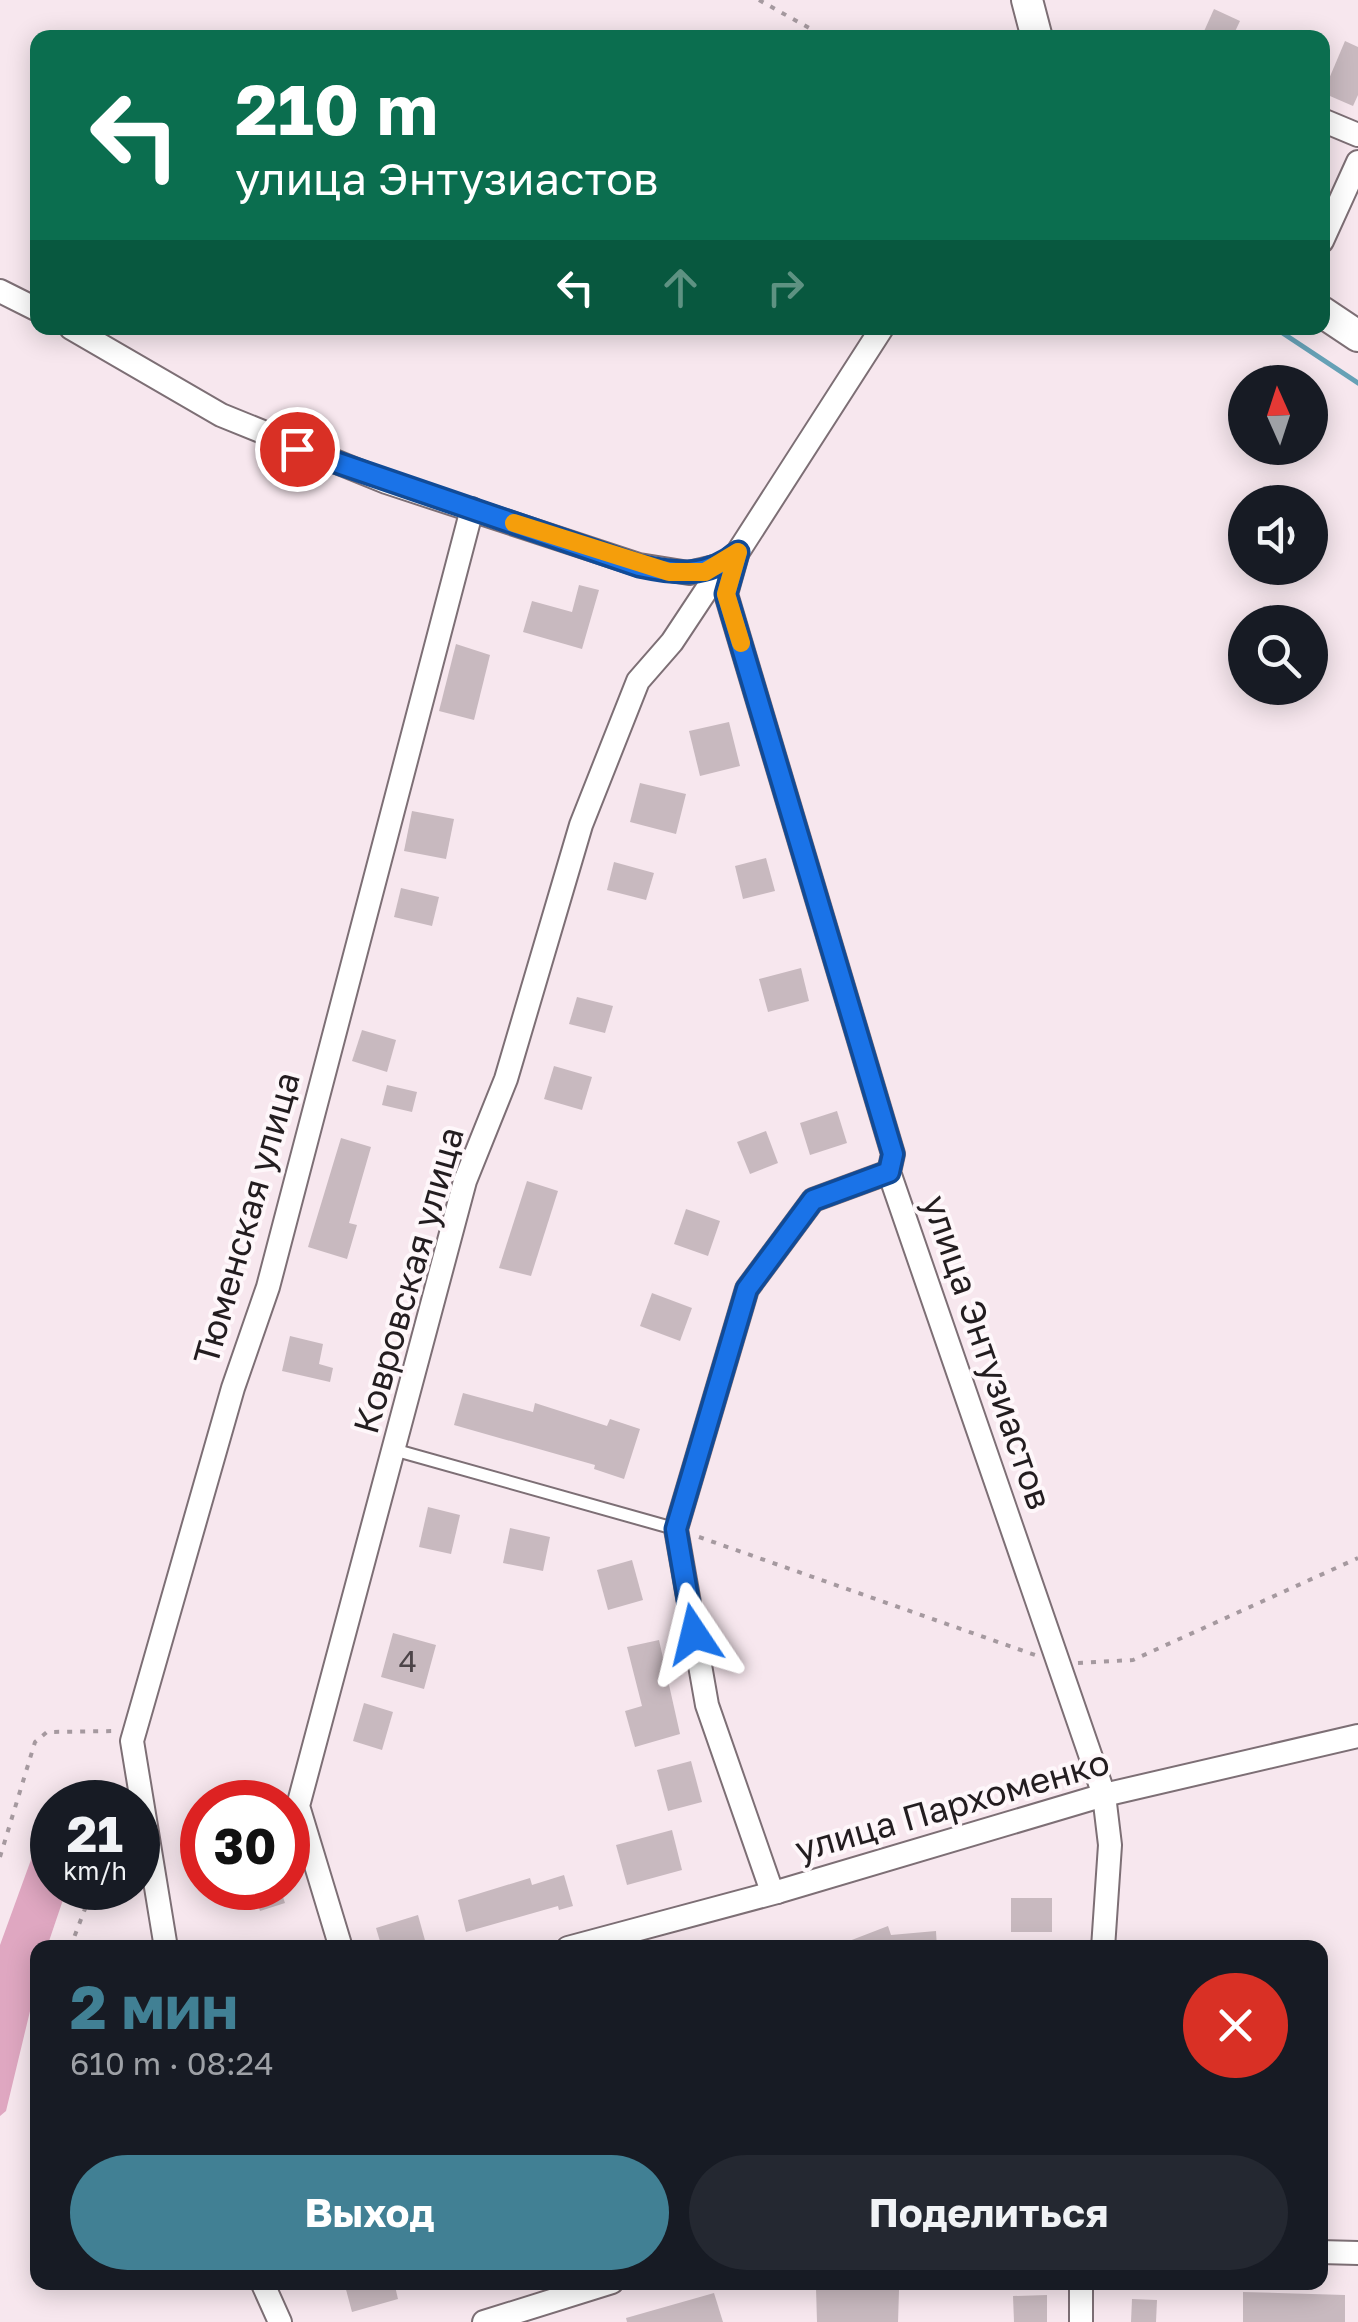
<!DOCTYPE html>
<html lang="ru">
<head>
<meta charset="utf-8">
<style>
	body { margin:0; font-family:"Golos Text",sans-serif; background:#242831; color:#f1f3f6; height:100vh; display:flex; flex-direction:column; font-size:38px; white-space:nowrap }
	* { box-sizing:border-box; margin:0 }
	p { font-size:32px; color:#9ea1a6 }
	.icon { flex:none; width:55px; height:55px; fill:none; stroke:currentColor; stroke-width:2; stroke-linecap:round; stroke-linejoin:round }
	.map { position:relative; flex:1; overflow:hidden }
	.side { position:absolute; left:30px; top:1940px; width:1298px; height:350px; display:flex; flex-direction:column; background:#171b24; border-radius:20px; box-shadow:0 5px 25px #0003 }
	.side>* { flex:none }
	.guide { position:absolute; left:30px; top:30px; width:1300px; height:305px; border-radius:20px; box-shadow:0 5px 25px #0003; background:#0b6e4f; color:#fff; overflow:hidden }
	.needle { width:65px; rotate:357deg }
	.controls { position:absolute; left:1228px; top:365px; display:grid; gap:20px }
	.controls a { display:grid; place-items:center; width:100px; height:100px; border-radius:50%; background:#171b24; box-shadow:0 5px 25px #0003; font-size:50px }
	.speed { position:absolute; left:30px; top:1780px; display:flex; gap:20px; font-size:50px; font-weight:700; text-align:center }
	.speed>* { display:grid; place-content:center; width:130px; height:130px; border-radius:50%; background:#171b24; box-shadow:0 5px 25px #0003; line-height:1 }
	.speed small { font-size:25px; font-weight:400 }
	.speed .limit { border:15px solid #d22; background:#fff; color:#111 }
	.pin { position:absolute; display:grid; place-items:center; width:85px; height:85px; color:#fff; margin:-42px; border:5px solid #fff; border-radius:50%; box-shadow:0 2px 10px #0007 }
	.me { position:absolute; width:110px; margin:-55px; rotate:350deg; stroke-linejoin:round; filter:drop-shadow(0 0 8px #0008) }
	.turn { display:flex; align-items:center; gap:35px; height:210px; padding:0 40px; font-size:45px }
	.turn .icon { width:130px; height:130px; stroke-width:2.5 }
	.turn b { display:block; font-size:70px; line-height:85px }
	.lanes { display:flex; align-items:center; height:95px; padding:0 40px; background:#0003; justify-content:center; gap:50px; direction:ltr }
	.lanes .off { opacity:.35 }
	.round { display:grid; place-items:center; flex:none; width:105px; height:105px; border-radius:52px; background:#242831 }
	.head { display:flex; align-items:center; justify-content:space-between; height:170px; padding:0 40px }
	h1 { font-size:60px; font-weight:700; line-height:75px; color:#418094 }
	.cta { display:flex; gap:20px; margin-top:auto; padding:20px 40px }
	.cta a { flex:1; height:115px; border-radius:60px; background:#418094; color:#fff; font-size:40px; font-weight:700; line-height:115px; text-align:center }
	.cta a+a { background:#242831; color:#f1f3f6 }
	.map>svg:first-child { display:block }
	.green { fill:#dfa7c1 }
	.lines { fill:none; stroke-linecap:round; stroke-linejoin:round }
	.stream { stroke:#66a1b6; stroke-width:5 }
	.building { fill:#c8b9bf }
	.lane-casing { stroke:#7d6f75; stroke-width:15 }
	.street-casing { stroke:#7d6f75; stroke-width:26 }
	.secondary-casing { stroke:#7d6f75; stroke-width:34 }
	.path { stroke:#a5999f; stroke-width:4; stroke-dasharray:5 8; stroke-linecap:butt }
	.lane { stroke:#fff; stroke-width:11 }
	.street { stroke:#fff; stroke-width:22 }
	.secondary { stroke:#fff; stroke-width:30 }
	.route-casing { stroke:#114b97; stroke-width:25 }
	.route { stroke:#1a73e8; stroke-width:18 }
	.slow { stroke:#f59e0b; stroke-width:18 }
	.labels { text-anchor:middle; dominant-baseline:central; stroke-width:8; stroke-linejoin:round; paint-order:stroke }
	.number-label { font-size:30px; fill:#4c4448 }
	.street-label { font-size:35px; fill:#231d20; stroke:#fef7fa }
</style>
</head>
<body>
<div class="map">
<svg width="1358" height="2322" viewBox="0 0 1358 2322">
	<rect width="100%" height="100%" fill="#f7e7ee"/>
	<polygon class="green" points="52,1854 52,1888 67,1888 47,1947 38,1948 37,1982 6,2111 0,2116 0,1945 32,1857"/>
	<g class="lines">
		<polyline class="stream" points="1275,328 1358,383"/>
	</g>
	<g class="building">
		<polygon points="1214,9 1240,21 1232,38 1201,38"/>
		<polygon points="1345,41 1358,47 1358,95 1353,106 1323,93"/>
		<polygon points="579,585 599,590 582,649 523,632 532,601 572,612"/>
		<polygon points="456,644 490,655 474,720 439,711"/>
		<polygon points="729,722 740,766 700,776 689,731"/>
		<polygon points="640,783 686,794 676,834 630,822"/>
		<polygon points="412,811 454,819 446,859 404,851"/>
		<polygon points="766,858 775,891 743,899 735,866"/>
		<polygon points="614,862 654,873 646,900 607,890"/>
		<polygon points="401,888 439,897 432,926 394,917"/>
		<polygon points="801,968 809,1001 768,1012 759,979"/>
		<polygon points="577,997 613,1006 605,1033 569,1024"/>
		<polygon points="362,1030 396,1040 387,1072 352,1061"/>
		<polygon points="554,1066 592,1077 582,1110 544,1099"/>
		<polygon points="387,1085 417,1092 412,1112 382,1105"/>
		<polygon points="837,1111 847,1143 810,1155 800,1123"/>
		<polygon points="766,1131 778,1163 750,1174 737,1142"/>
		<polygon points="341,1138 371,1147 349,1223 357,1225 347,1259 308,1247"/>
		<polygon points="527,1181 558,1191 531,1276 499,1268"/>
		<polygon points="686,1209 720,1221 708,1256 674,1244"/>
		<polygon points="652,1293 692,1308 680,1341 640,1326"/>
		<polygon points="290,1336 323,1344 319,1364 333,1368 330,1382 282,1371"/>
		<polygon points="463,1393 533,1412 535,1403 607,1426 610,1419 640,1429 624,1479 594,1469 595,1465 454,1425"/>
		<polygon points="428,1507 460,1515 451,1554 419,1547"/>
		<polygon points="510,1528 550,1537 543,1571 503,1563"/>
		<polygon points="632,1560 643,1600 608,1610 597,1570"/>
		<polygon points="393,1633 436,1645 424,1689 381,1677"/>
		<polygon points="659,1640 680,1734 635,1747 625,1711 642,1706 627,1647"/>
		<polygon points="364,1703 393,1712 382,1750 353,1741"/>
		<polygon points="691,1761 702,1802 668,1811 657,1770"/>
		<polygon points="672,1830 682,1870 627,1885 616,1845"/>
		<polygon points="564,1875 573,1906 559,1910 558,1906 466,1932 458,1900 530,1878 532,1885"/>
		<polygon points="253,1888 280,1888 285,1903 260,1911"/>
		<rect x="1011" y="1898" width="41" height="34"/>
		<polygon points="418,1915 426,1944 382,1948 376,1928"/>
		<polygon points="888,1926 891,1935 936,1931 937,1948 831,1948"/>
		<polygon points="344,2282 394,2282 398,2299 352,2312"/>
		<polygon points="856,2287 899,2290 898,2322 817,2322 816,2288"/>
		<polygon points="1243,2292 1345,2295 1345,2322 1243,2322"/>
		<polygon points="714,2293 723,2322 627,2322 626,2318"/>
		<polygon points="1047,2295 1047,2322 1014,2322 1013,2296"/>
		<polygon points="1132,2299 1157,2300 1156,2322 1131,2322"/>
	</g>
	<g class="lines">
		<defs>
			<polyline id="lane" points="395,1450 676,1529"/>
			<g id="street">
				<polyline points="1322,120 1358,135"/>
				<polyline points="1322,241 1358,162"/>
				<polyline points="0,291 38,310"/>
				<polyline points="71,328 221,415 386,482 639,565 689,573 723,565"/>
				<polyline points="737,555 726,594 893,1154 889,1172 1104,1795 1110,1845 1103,1948"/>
				<polyline points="777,1892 770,1886 707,1705 676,1529 747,1289 813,1200 889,1172"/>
				<polyline points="166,1948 132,1741 233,1388 268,1287 472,509"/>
				<polyline points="341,1948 298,1806 465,1181 506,1079 581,825 638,681 672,642 723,565 738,552 882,328"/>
				<polyline points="568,1948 777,1892 1104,1795 1358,1736"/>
				<polyline points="1320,2252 1358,2253"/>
				<polyline points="262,2282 280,2322"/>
				<polyline points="484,2322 612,2282"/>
				<polyline points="1081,2322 1081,2282"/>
			</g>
			<g id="secondary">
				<polyline points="1027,0 1037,38"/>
				<polyline points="1322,312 1358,336"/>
			</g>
		</defs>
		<use href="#lane" class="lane-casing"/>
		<use href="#street" class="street-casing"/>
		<use href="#secondary" class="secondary-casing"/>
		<g class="path">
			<polyline points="759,0 827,38"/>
			<polyline points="699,1537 1035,1655"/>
			<polyline points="1078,1663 1133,1660 1358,1558"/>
			<polyline points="115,1802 118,1790"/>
			<polyline points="0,1857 35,1742 47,1732 116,1731"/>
			<polyline points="70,1948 93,1888"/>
		</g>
		<use href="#lane" class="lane"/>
		<use href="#street" class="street"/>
		<use href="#secondary" class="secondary"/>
	</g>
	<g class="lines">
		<defs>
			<path id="route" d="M297,449l342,117c38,8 68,12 99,-14l-12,42 167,560 -4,18 -76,28 -66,89 -71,240 18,105"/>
		</defs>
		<use href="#route" class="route-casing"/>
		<use href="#route" class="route"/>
		<polyline class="slow" points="514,523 669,572 705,572 738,552 726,594 741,643"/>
	</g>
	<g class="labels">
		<g class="number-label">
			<text x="408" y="1661">4</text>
		</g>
		<g class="street-label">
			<text transform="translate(246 1218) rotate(-74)">Тюменская улица</text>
			<text transform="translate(408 1280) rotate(-74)">Ковровская улица</text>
			<text transform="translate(988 1352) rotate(71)">улица Энтузиастов</text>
			<text transform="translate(952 1805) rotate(-16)">улица Пархоменко</text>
		</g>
	</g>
</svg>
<div class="controls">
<a><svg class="needle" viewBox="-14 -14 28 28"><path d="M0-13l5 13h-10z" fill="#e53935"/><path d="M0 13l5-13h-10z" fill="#9ea1a6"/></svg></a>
<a><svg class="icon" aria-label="sound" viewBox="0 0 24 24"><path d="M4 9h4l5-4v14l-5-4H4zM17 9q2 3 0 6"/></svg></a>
<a><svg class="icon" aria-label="search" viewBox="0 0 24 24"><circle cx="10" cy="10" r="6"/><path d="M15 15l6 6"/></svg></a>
</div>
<div class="speed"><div>21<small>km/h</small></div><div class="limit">30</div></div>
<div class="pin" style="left:297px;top:449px;background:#d93025"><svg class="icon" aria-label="arrive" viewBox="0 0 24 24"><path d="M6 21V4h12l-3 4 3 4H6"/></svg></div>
<svg class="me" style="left:694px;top:1634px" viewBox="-20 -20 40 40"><path d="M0-17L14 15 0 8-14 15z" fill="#1a73e8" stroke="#fff" stroke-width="4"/></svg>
<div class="guide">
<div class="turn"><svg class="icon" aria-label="left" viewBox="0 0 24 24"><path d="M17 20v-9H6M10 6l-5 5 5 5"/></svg><div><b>210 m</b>улица Энтузиастов</div></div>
<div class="lanes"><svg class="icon" aria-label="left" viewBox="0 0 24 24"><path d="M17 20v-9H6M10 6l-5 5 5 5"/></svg><svg class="icon off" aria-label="ahead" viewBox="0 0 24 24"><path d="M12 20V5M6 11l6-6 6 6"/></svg><svg class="icon off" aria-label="right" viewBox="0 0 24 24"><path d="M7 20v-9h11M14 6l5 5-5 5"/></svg></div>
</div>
<section class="side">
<div class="head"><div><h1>2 мин</h1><p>610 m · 08:24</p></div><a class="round" style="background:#d93025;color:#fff"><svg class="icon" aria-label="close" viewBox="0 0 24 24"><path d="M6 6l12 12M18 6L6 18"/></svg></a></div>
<div class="cta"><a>Выход</a><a>Поделиться</a></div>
</section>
</div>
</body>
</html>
